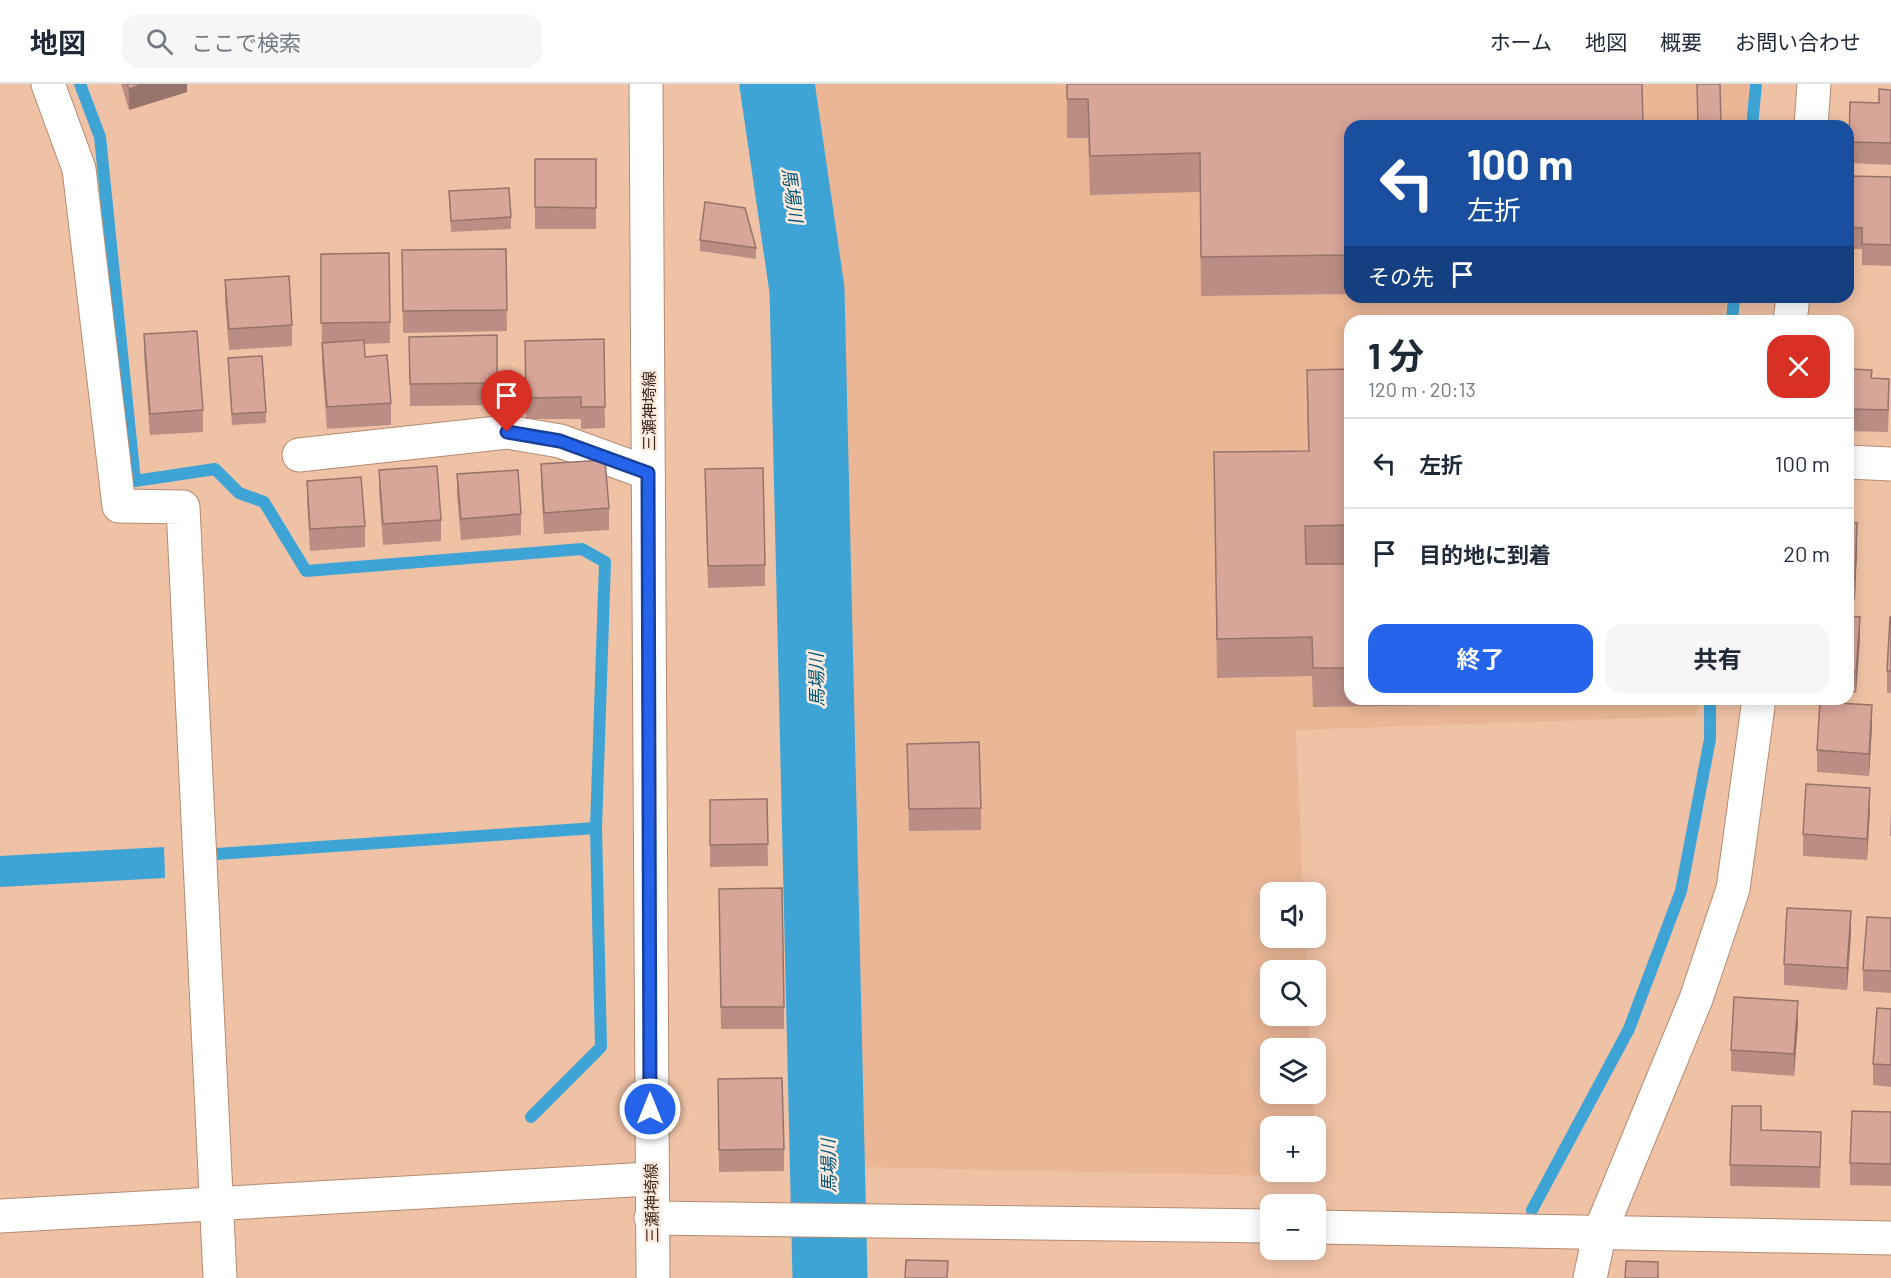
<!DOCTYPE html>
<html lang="ja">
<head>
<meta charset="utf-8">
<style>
	body { margin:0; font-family:Barlow,"Noto Sans JP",sans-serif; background:#f6f6f7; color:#1f2937; height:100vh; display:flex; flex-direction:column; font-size:22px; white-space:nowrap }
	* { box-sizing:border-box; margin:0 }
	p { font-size:20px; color:#747a83 }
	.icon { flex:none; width:33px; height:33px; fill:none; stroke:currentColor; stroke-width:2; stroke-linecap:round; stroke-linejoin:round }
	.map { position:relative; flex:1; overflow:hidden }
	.side { position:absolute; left:1344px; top:231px; width:510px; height:390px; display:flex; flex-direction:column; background:#fff; border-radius:18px; box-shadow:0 3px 15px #0003 }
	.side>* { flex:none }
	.top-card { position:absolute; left:1344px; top:36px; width:510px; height:183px; border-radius:18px; box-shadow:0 3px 15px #0003; background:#1a4fa0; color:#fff; overflow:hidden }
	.buttons { position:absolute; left:1260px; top:798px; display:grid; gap:12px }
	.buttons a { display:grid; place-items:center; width:66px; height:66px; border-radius:12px; background:#fff; box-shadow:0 3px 15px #0003; font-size:30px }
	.pin { position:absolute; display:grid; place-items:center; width:51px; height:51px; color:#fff; margin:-62px -26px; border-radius:50% 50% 50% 0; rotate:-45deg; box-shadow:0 0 6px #0007 }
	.pin .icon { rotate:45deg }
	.me { position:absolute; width:66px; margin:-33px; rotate:0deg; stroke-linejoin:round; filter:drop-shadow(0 0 4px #0008) }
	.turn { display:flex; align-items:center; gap:21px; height:126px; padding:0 24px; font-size:27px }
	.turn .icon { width:78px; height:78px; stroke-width:2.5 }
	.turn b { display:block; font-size:42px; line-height:51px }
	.then { display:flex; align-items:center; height:57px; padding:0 24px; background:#0003; gap:12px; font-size:22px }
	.round { display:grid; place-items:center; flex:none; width:63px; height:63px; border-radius:18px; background:#f6f6f7 }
	.overview { display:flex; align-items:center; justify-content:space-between; height:102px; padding:0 24px }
	h1 { font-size:36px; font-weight:700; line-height:45px }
	.button { display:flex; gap:12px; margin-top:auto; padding:12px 24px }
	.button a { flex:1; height:69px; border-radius:18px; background:#2563eb; color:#fff; font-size:24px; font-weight:700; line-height:69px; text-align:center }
	.button a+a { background:#f6f6f7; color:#1f2937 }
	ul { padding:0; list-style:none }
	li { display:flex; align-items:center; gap:18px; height:90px; padding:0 24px; border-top:2px solid #e0e1e3 }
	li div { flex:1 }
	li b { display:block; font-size:22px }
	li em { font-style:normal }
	header { display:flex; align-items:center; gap:36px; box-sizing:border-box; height:84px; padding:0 30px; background:#fff; border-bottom:2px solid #e0e1e3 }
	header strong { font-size:28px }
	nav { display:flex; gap:33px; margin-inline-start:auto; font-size:21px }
	.search { width:420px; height:54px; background:#f6f6f7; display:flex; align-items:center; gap:15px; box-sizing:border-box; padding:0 21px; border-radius:18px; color:#747a83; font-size:22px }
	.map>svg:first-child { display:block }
	.built { fill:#eab696 }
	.water { fill:#3ea4d6 }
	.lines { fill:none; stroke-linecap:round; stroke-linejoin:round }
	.stream { stroke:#3ea4d6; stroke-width:12 }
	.river { stroke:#3ea4d6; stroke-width:75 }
	.minor-casing { stroke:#b58b70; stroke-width:35 }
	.tertiary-casing { stroke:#b58b70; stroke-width:35 }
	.primary-casing { stroke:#b58b70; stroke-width:35 }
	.minor { stroke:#fff; stroke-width:33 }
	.tertiary { stroke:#fff; stroke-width:33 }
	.primary { stroke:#fff; stroke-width:33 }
	.wall { fill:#ba8e84 }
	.shaded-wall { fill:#97746b }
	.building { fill:#d8a599; stroke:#97746b; stroke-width:1.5 }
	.route-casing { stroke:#184099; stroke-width:15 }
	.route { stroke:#2563eb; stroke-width:10 }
	.labels { text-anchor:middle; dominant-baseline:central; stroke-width:5; stroke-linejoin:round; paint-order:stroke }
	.street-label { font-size:16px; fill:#3d2b20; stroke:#fceade }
	.water-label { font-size:18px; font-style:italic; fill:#005576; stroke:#fceade }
</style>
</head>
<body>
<header>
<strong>地図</strong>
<div class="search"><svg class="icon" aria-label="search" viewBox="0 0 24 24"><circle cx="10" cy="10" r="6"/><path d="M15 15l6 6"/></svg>ここで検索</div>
<nav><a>ホーム</a><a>地図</a><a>概要</a><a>お問い合わせ</a></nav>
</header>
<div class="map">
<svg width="1891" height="1194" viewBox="0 0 1891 1194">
	<rect width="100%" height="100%" fill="#efc2a6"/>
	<polygon class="built" points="810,0 1749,0 1745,42 1350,42 1350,213 1726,213 1724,237 1350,237 1350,615 1697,615 1697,632 1296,646 1303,808 1270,808 1270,854 1305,854 1307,886 1270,886 1270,932 1309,932 1310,964 1270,964 1270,1010 1313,1010 1314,1042 1270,1042 1270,1088 1316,1088 1316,1071 1317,1093 863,1083 835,152"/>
	<polygon class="water" points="164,763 165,794 0,803 0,772"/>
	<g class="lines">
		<g class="stream">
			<polyline points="80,0 100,53 135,397 215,385 239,409 264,418 306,487 582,465 605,478 596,744 601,963 531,1033"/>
			<polyline points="1752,42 1756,0"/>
			<polyline points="1732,237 1734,213"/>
			<polyline points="217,770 596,744"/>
			<polyline points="1532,1126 1629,945 1681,807 1710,655 1710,615"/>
		</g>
		<polyline class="river" points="777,0 807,206 830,1194"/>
		<defs>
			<g id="minor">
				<polyline points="48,0 79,85 119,422 183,423 220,1194"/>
				<polyline points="1811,42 1814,0"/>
				<polyline points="1790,237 1793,213"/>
				<polyline points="299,371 507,348 560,357 648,389"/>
				<polyline points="1848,378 1891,380"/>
				<polyline points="651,1134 1270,1142"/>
				<polyline points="1316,1143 1891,1154"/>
				<polyline points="1590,1194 1600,1148 1696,915 1733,805 1759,615"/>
			</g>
			<polyline id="tertiary" points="0,1132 650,1095"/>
			<polyline id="primary" points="646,0 653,1194"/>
		</defs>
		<use href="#minor" class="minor-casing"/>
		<use href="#tertiary" class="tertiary-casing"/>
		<use href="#primary" class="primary-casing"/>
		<use href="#minor" class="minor"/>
		<use href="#tertiary" class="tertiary"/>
		<use href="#primary" class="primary"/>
	</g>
	<g class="wall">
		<polygon points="121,0 187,0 187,8 129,26"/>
		<polygon points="1067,0 1350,42 1350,210 1201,212 1200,108 1090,111 1088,54 1067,54"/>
		<polygon points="1891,6 1891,81 1849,79 1849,58 1879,19"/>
		<rect x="535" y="75" width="61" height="70"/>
		<polygon points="1848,92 1891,93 1891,182 1862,181 1862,165 1848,165"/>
		<polygon points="449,107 511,133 511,145 451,148"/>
		<polygon points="700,156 756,164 756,175 700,167"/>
		<polygon points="506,165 507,247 403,249 402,166"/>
		<polygon points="389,169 390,259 364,260 365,273 391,319 391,341 327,345 322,281 321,170"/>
		<polygon points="225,196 292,241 292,262 229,266 225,218"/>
		<polygon points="144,250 203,326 203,348 150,351 144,272"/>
		<polygon points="497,251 497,321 410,322 409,253"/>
		<polygon points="604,255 605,344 581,345 581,335 526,335 525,279"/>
		<polygon points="228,274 266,328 266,339 232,341"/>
		<polygon points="1350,285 1350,615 1655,615 1655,618 1313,623 1312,592 1217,594 1214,368 1308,367 1307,286"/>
		<polygon points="1848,285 1872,294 1889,316 1888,348 1848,347"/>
		<polygon points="541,380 609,424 609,446 544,450 541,402"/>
		<polygon points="705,385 765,481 765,502 708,504"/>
		<polygon points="379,386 441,436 441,457 383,461 379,407"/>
		<polygon points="457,390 521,430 521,451 461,456 457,412"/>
		<polygon points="307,397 365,442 365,463 310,467 307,418"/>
		<polygon points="1848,439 1857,461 1855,516 1848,516"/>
		<polygon points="1848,532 1860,554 1856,609 1848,609"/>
		<polygon points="1891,533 1891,609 1887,609 1887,587"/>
		<polygon points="1872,643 1869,692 1817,688 1817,666"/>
		<polygon points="907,660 981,724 981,746 909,747"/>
		<polygon points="767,715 768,782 710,783 710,716"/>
		<polygon points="1891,722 1891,752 1890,752"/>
		<polygon points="1870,725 1867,776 1803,772 1803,750"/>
		<polygon points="719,827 784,923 784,945 721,945"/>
		<polygon points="1891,834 1891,909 1863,907 1863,886"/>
		<polygon points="1851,849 1847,906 1784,901 1784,880"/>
		<polygon points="1891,925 1891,1003 1873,1001 1873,980"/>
		<polygon points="1798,939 1794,992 1731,987 1731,966"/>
		<polygon points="718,995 784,1065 784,1087 719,1088"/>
		<polygon points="1891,1028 1891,1102 1850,1101 1850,1079"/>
		<polygon points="1761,1046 1821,1069 1820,1104 1730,1102 1730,1081"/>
	</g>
	<g class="shaded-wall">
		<polygon points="143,0 187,0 187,8 129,26 129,5"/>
		<polygon points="1857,439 1857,461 1855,516 1855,494"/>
		<polygon points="1860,533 1860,554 1856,609 1856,588"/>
		<polygon points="1872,621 1872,643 1869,692 1869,670"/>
		<polygon points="1870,704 1870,725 1867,776 1867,755"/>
		<polygon points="1851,827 1851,849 1847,906 1847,884"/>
		<polygon points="1798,917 1798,939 1794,992 1794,970"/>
	</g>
	<g class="building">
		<polygon points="127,0 143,0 129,5"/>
		<polygon points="1067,0 1642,0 1643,42 1350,42 1350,171 1201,173 1200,69 1090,72 1088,15 1067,15"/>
		<polygon points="1697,0 1720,0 1721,42 1698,42"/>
		<polygon points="1879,5 1891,6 1891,59 1849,58 1850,18 1879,19"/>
		<polygon points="535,75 596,75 596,124 535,123"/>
		<polygon points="1848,92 1891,93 1891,161 1862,160 1862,144 1848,143"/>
		<polygon points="509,104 511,133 451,137 449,107"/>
		<polygon points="705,118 745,124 756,164 700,156"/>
		<polygon points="506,165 507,226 403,227 402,166"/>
		<polygon points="389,169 390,238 321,239 321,170"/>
		<polygon points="289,192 292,241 229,245 225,196"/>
		<polygon points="197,247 203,326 150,330 144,250"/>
		<polygon points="497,251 497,299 410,300 409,253"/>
		<polygon points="604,255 605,323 581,323 581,313 526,314 525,257"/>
		<polygon points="364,256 365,273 387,271 391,319 327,323 322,259"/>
		<polygon points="262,272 266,328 232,330 228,274"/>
		<polygon points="1350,285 1350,441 1305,442 1306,480 1350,480 1350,584 1313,584 1312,553 1217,555 1214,368 1309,367 1307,286"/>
		<polygon points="1848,285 1872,286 1871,294 1889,295 1888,326 1848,325"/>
		<polygon points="605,376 609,424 544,429 541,380"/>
		<polygon points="437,382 441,436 383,440 379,386"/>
		<polygon points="763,384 765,481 708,482 705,385"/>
		<polygon points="518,386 521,430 461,435 457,390"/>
		<polygon points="361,393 365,442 310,445 307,397"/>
		<polygon points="1848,439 1857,439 1855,494 1848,494"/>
		<polygon points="1848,532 1860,533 1856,588 1848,587"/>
		<polygon points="1890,533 1891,533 1891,587 1887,587"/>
		<polygon points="1820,618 1872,621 1869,670 1817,666"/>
		<polygon points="979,658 981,724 909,725 907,660"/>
		<polygon points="1806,700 1870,704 1867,755 1803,750"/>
		<polygon points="767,715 768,760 710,761 710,716"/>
		<polygon points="782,804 784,923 721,923 719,805"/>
		<polygon points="1787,824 1851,827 1847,884 1784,880"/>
		<polygon points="1867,833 1891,834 1891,887 1863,886"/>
		<polygon points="1734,913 1798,917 1794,970 1731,966"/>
		<polygon points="1877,924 1891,925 1891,981 1873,980"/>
		<polygon points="782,994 784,1065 719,1066 718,995"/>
		<polygon points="1732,1022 1761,1022 1761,1046 1821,1048 1820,1083 1730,1081"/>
		<polygon points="1852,1027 1891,1028 1891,1080 1850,1079"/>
		<polygon points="906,1176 948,1177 947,1194 905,1194"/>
		<polygon points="1626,1177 1658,1178 1658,1194 1625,1194"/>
	</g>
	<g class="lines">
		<defs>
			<polyline id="route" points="507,348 560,357 648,389 650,1025"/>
		</defs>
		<use href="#route" class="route-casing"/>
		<use href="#route" class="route"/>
	</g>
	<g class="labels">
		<g class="street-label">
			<text transform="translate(648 327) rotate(-90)">三瀬神埼線</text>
			<text transform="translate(651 1119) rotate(-91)">三瀬神埼線</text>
		</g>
		<g class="water-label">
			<text transform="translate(793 111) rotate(82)">馬場川</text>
			<text transform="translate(816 596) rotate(-91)">馬場川</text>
			<text transform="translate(828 1082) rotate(-91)">馬場川</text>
		</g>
	</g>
</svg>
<div class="buttons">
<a><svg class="icon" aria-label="sound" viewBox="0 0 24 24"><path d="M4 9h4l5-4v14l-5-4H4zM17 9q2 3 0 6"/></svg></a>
<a><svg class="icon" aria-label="search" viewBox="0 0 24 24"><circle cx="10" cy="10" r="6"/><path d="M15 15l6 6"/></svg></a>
<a><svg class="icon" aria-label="layers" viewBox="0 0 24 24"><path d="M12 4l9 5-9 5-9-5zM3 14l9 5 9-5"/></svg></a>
<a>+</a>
<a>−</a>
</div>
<div class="pin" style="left:507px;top:348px;background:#d93025"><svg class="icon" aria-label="arrive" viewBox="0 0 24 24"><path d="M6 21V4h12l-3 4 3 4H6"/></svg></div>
<svg class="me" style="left:650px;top:1025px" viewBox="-20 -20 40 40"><circle r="17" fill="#2563eb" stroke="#fff" stroke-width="3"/><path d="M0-11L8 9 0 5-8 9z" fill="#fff"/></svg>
<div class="top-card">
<div class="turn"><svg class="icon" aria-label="left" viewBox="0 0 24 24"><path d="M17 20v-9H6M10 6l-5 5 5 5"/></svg><div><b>100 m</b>左折</div></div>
<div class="then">その先<svg class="icon" aria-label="arrive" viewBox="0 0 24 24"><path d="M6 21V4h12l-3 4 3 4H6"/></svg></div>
</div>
<section class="side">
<div class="overview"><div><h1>1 分</h1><p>120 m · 20:13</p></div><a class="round" style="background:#d93025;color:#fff"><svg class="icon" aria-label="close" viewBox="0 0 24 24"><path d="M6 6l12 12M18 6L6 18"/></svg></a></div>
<ul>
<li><svg class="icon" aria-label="left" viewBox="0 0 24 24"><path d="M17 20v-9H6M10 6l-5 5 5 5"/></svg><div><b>左折</b></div><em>100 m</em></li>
<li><svg class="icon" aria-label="arrive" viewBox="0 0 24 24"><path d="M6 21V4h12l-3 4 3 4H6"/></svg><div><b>目的地に到着</b></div><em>20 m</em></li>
</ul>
<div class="button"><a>終了</a><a>共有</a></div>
</section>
</div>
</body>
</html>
